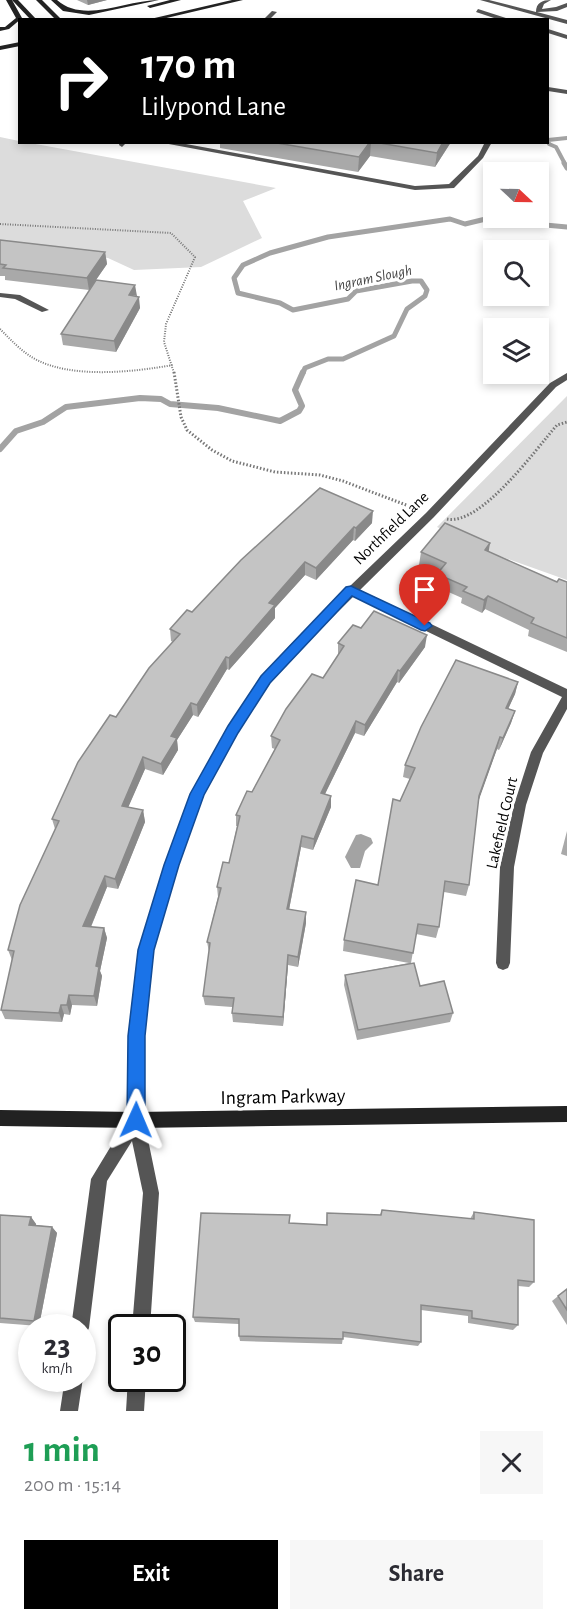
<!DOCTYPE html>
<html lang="en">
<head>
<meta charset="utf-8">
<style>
	body { margin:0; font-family:"Alegreya Sans",sans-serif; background:#f7f7f7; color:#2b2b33; height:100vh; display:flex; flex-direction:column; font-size:22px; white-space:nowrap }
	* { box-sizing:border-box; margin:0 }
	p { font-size:20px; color:#7c7c81 }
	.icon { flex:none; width:33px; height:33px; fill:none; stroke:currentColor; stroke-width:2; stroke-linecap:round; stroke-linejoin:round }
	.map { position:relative; height:1411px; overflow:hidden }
	.panel { display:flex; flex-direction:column; background:#fff; flex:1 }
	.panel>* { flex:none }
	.guide { position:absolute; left:18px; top:18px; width:531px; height:126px; border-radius:0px; box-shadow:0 3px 9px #0003; background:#000; color:#fff; overflow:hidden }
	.needle { width:39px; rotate:112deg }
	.fabs { position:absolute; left:483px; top:162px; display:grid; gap:12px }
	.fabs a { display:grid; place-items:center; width:66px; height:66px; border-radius:0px; background:#fff; box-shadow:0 3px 9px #0003; font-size:30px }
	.speed { position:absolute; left:18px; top:1314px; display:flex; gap:12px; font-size:30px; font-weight:700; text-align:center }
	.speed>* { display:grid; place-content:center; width:78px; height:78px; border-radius:50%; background:#fff; box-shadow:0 3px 9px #0003; line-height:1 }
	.speed small { font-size:15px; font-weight:400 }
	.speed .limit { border:3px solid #111; border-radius:9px; background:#fff; color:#111 }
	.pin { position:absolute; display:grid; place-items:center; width:51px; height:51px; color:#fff; margin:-62px -26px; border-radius:50% 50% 50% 0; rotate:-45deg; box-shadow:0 0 6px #0007 }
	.pin .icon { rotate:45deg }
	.me { position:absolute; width:66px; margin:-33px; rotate:1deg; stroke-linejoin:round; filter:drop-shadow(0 0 4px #0008) }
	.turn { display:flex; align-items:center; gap:21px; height:126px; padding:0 24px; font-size:27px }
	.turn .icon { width:78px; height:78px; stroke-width:2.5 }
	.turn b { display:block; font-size:42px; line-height:51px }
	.round { display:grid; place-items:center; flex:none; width:63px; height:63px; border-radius:0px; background:#f7f7f7 }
	.summary { display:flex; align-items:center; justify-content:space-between; height:102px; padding:0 24px }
	h1 { font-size:36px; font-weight:700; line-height:45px; color:#1e9e55 }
	.cta { display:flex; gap:12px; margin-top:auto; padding:12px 24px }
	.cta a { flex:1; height:69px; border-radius:0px; background:#000; color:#fff; font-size:24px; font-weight:700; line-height:69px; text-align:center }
	.cta a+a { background:#f7f7f7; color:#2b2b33 }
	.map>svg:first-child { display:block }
	.green { fill:#dcdcdc }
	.water { fill:#a3a3a3 }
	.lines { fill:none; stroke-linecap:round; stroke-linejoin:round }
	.stream-far2 { stroke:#a3a3a3; stroke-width:4 }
	.stream-far1 { stroke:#a3a3a3; stroke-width:5 }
	.stream { stroke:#a3a3a3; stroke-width:6 }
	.path-far1 { stroke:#777; stroke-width:2; stroke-dasharray:1 1.5; stroke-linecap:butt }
	.path { stroke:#777; stroke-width:3; stroke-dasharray:1.5 2; stroke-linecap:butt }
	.lane { fill:#555; fill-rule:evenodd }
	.street { fill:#555; fill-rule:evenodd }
	.secondary { fill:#222; fill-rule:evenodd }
	.wall { fill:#a9a9a9 }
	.shaded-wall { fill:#898989 }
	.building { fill:#c4c4c4; stroke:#898989; stroke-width:1.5 }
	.route { fill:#1a73e8; stroke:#114b97; stroke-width:1.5 }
	.labels { text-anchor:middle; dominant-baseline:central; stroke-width:6; stroke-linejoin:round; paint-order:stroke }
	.far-water-label { font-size:15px; font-style:italic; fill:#444; stroke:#fff }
	.street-label { font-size:16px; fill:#000; stroke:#fff }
	.near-street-label { font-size:20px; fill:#000; stroke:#fff }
</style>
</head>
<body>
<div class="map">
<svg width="567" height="1411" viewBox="0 0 567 1411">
	<rect width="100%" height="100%" fill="#fff"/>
	<g class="green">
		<polygon points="0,137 19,141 20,142 30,143 276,188 243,201 262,238 201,267 134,270 108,258 0,248"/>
		<polygon points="567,396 567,580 497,555 437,527"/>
	</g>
	<polygon class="water" points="361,834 371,838 373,843 365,851 360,868 351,868 345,857 356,835"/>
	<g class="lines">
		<polyline class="stream-far2" points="565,164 556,147 549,144 548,140 567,138"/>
		<g class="stream-far1">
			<polyline points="564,163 567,168"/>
			<polyline points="500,218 513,222 567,227"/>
			<polyline points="303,373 305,368 328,359 343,359 394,336 407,309 425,296 427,290 421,281 412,281 356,291 348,299 293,310 280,303 238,293 234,278 243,265 270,253 328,237 450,219 465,224 494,217"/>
		</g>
		<polyline class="stream" points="0,449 16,431 43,422 66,407 140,398 161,399 170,404 218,408 280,421 299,411 302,406 295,390 303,372"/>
		<g class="path-far1">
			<polyline points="0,224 171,233 195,257 166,324 164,342 174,373"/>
			<path d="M0,329c11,11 22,23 35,30 37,20 98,13 138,6"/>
		</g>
		<g class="path">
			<polyline points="174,372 181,417 187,430 212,450 232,461 275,472 320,475 343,481 414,508"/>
			<path d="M447,519c34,7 89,-70 110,-94l10,-3"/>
		</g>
		<g class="lane">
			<path d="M480,0h9l47,12c0,-9 6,-12 15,-12l-7,4 -2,5 14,-2 11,-4v4l-10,4 -20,1 30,8v4z"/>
			<polygon points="478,9 509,19 509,20 500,20 476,12"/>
			<polygon points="272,11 277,12 269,20 263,20"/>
			<polygon points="548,29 567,35 567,39 548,33"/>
			<polygon points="548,87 567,90 567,94 548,91"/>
			<polygon points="120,142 127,142 122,147 119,145"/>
			<polygon points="158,142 175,142 415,186 449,184 478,156 485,142 492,142 483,158 454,188 415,190"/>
		</g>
		<g class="street">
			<polygon points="0,293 20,295 49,310 42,312 15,299 0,297"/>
			<polygon points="567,373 567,380 556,387 434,517 360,590 567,689 567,709 543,753 526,805 514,867 510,963 508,968 503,970 498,968 496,963 500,867 514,805 531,752 562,697 354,596 298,651 270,683 237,733 203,795 179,865 153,950 144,1036 144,1120 159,1193 150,1328 132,1328 143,1193 132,1141 107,1181 89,1328 86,1334 82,1336 82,1328 71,1328 91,1179 128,1118 128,1036 139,950 165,865 191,794 229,727 262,677 290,645 346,591 347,587 350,586 426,513 550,383"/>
			<polygon points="82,1377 83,1378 78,1411 60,1411 65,1378 82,1378"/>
			<polygon points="128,1378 146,1378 144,1411 126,1411"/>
		</g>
		<g class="secondary">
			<polygon points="6,0 12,0 22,18 9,29 0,31 0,27 5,27 16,18"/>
			<polygon points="12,0 18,0 37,20 31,20"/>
			<polygon points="36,0 42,0 62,20 56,20"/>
			<path d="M51,0h6c27,24 69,0 102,0l-70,15 -26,-4z"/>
			<polygon points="170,0 181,0 150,8 147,6"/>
			<polygon points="232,0 243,0 158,20 146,20"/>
			<polygon points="20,42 20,46 0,50 0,46"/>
			<polygon points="567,1106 567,1122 136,1128 0,1126 0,1110 136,1112"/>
		</g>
	</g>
	<g class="wall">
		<polygon points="77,0 107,0 88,5"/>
		<polygon points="220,142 451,142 435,167 370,156 358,172 220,148"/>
		<polygon points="0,240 105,252 107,264 89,290 5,280 5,276 0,276"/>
		<polygon points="137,296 140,308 116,352 63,345 61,334"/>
		<polygon points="320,488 372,523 355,541 353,540 316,580 305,575 275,608 275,618 229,670 227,669 198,717 193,715 177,740 178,750 163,775 145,769 128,807 143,810 145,822 118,889 107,887 91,927 104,928 107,938 100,971 102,976 97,1006 72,1005 70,1015 64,1014 62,1022 5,1019 1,1010 12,960 8,950 55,829 52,819 116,717 173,642 171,641 170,629 192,612"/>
		<polygon points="488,551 557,582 567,582 567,652 528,636 529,630 485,609 482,613 461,603 462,598 435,586 437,573 419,565 421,552"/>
		<polygon points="361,628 425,647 399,683 397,682 364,736 355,733 325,794 331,807 313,850 301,847 289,910 306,923 298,967 288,965 283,1026 233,1022 232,1013 232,1007 205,1005 203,996 209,952 207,942 218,897 217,887 229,863 237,826 236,826 236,815 252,792 275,749 272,748 271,736 323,678 338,656 338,643"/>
		<polygon points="518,682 515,694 508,709 515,711 511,723 499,750 497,749 478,801 469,885 466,896 444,892 439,927 436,938 416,934 411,963 420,986 453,1013 450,1022 357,1040 344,985 345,975 409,963 343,951 344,940 378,885 400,801 410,779 403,777 405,765"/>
		<polygon points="567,831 567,856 561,854"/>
		<polygon points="382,1210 470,1219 474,1212 534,1282 529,1287 518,1286 518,1325 513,1330 468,1323 468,1316 421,1310 421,1342 418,1346 343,1337 342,1344 240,1341 239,1336 239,1324 195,1322 193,1317 289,1223 326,1225 327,1213 380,1215"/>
		<polygon points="0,1215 31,1217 36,1224 36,1225 52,1227 57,1233 39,1326 0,1323"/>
		<polygon points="567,1289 567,1325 552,1301"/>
	</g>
	<g class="shaded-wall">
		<polygon points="87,0 107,0 88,5"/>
		<polygon points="371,142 370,156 358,172 359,157"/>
		<polygon points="443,142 451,142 435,167 437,153"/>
		<polygon points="105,252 107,264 89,290 87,278"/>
		<polygon points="135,285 137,296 129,295"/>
		<polygon points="139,297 140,308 116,352 114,341"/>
		<polygon points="373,511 372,523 355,541 356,528"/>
		<polygon points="354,527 353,540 316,580 316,568"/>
		<polygon points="490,543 488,556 485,550"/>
		<polygon points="305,562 305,575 275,608 275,618 229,670 229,658 269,603"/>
		<polygon points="488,596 485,609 482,613 484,600"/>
		<polygon points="427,635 425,647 399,683 400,671"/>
		<polygon points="226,657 227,669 198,717 197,705"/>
		<polygon points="398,670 397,682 364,736 365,725"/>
		<polygon points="518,682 515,694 503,720 506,708"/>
		<polygon points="191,703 193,715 177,740 178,750 163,775 161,764 171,736"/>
		<polygon points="515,711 511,723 499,750 503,738"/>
		<polygon points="356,721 355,733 320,804 321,793"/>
		<polygon points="500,737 497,749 476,808 479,796"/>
		<polygon points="143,757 145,769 124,817 122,806"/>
		<polygon points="331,796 331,807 313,850 314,839"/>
		<polygon points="143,810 145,822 118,889 115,879"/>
		<polygon points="302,836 301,847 287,920 287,909"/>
		<polygon points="105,876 107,887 87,936 83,926"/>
		<polygon points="306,912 306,923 298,967 298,957"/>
		<polygon points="104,928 107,938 100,971 102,976 97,1006 94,996 96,966"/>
		<polygon points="288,955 288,965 283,1026 283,1017"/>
		<polygon points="69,995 72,1005 70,1015 67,1005"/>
		<polygon points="61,1005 64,1014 62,1022 59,1013"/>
		<polygon points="31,1217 36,1224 35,1232 29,1225"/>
		<polygon points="52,1227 57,1233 39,1326 34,1321"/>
	</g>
	<g class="building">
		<polygon points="271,142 370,142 359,157"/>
		<polygon points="374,142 443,142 437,153"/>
		<polygon points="0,240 105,252 87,278 3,268 6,265 0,264"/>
		<polygon points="96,280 135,285 129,295 139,297 114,341 61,334"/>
		<polygon points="320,488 373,511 356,528 354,527 316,568 305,562 269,603 275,605 229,658 226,657 197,705 191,703 171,736 177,738 161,764 143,757 122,806 143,810 115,879 105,876 83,926 104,928 96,966 99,967 94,996 69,995 67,1005 61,1005 59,1013 1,1010 14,951 8,950 20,905 59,821 52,819 78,762 110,715 116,717 149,668 180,634 170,629 187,610 192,612 241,560"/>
		<polygon points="445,523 490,543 485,550 557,582 559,579 567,582 567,638 531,623 534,618 488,596 484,600 463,591 467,587 437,574 446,563 421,552"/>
		<polygon points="374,611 427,635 400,671 398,670 365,725 356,721 321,793 331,796 314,839 302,836 287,909 306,912 298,957 288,955 283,1017 232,1013 234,998 203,996 210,943 207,942 221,888 217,887 223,862 229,863 240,816 236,815 247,791 252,792 280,740 271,736 286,709 312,674 323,678 344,646 338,643 353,625 361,628"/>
		<polygon points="456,660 518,682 506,708 515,711 503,738 500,737 479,796 469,885 445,881 439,927 418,924 413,953 344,940 356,880 378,885 393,799 400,801 415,768 405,765 421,727"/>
		<polygon points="414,963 420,986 444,981 453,1013 358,1030 345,975"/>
		<polygon points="382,1210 474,1219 474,1212 534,1220 534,1282 518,1280 518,1325 472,1318 472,1311 421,1305 421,1342 343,1332 343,1339 239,1336 239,1319 193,1317 201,1213 290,1215 289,1223 327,1225 327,1213 381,1215"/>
		<polygon points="0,1215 31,1217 29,1225 52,1227 34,1321 0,1318"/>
		<polygon points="567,1289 567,1310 558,1296"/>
	</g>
	<polygon class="route" points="351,586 430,623 432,626 425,631 421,630 352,596 270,683 238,733 204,795 179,865 154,950 145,1036 145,1120 142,1126 136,1129 129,1126 127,1120 128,1036 138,950 164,865 190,794 228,726 261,676 346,587"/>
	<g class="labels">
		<g class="far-water-label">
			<text transform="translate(373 278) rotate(-12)">Ingram Slough</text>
		</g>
		<g class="street-label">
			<text transform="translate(391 528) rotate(-44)">Northfield Lane</text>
			<text transform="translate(502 823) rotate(-77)">Lakefield Court</text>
		</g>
		<g class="near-street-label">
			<text transform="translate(283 1097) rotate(-1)">Ingram Parkway</text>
		</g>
	</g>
</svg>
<div class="fabs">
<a><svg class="needle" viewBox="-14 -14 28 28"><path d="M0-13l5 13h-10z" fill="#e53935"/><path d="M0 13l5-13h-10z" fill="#7c7c81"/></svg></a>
<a><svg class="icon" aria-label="search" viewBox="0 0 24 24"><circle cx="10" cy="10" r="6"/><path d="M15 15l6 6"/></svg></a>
<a><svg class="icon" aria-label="layers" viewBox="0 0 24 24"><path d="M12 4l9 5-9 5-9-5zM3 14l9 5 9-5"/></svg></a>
</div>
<div class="speed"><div>23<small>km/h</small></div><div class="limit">30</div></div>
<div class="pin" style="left:425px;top:626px;background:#d93025"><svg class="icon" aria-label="arrive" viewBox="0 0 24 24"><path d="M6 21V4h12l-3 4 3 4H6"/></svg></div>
<svg class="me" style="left:136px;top:1120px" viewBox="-20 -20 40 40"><path d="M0-17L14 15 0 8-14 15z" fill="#1a73e8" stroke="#fff" stroke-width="4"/></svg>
<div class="guide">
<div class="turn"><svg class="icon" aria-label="right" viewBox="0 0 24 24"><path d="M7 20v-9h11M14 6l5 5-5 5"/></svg><div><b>170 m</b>Lilypond Lane</div></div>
</div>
</div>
<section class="panel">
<div class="summary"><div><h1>1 min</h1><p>200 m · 15:14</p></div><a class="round"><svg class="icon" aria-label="close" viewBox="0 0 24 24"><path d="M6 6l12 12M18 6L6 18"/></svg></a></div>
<div class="cta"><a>Exit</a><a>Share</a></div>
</section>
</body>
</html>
